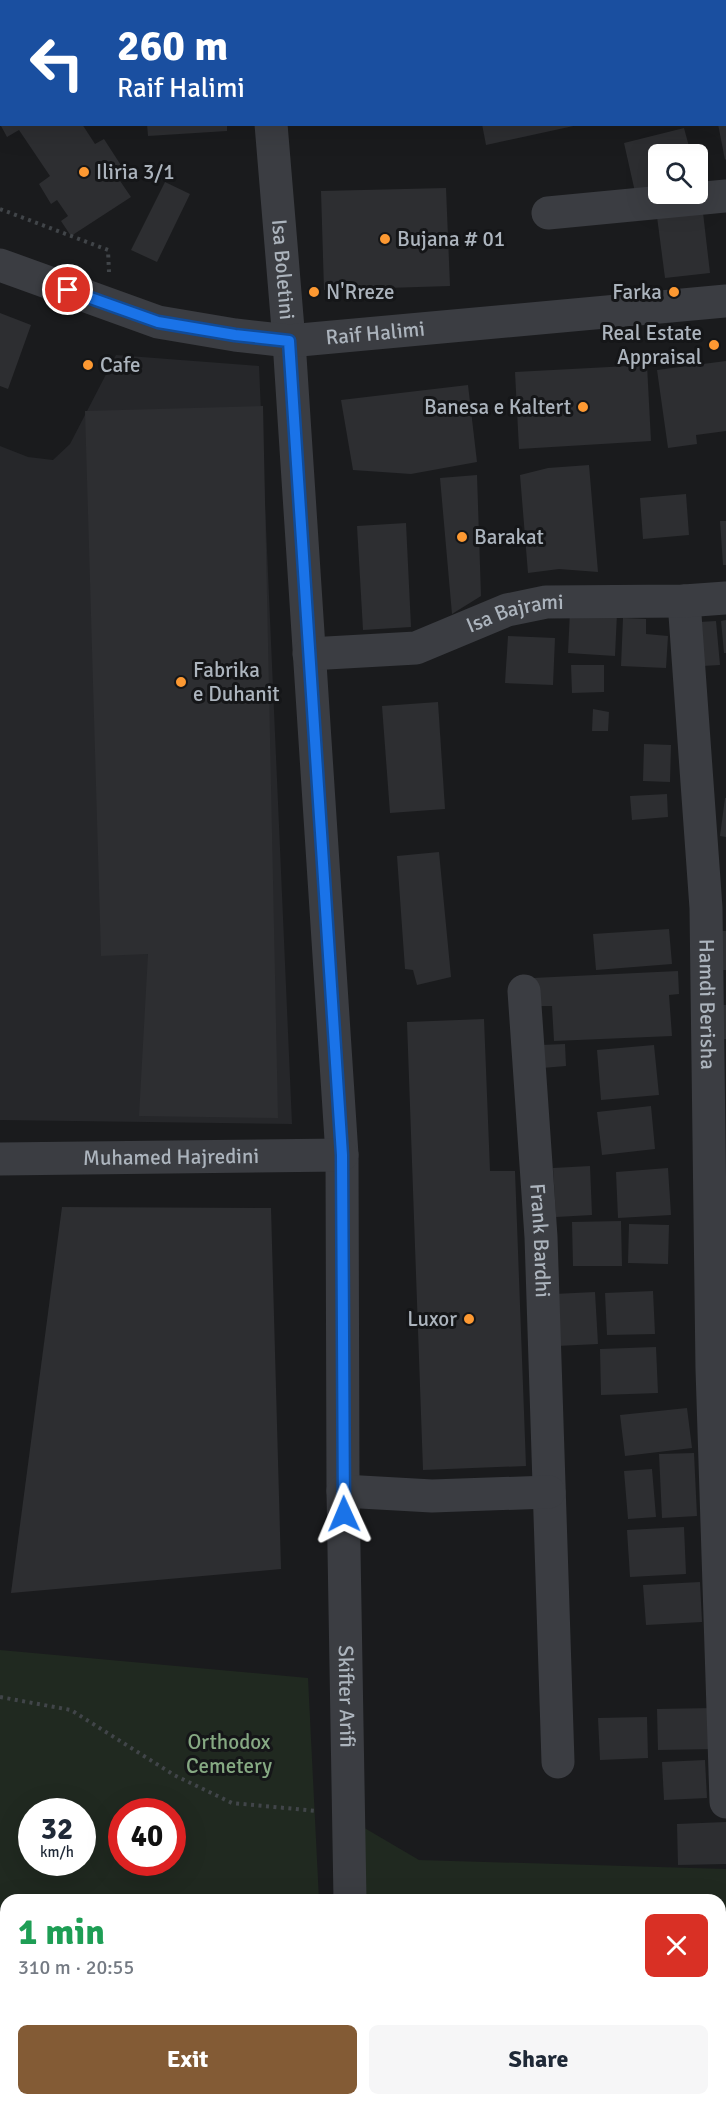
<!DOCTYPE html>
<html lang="en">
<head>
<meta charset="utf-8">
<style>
	body { margin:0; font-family:Signika,sans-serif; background:#f6f6f7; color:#1f2937; height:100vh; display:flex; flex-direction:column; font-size:22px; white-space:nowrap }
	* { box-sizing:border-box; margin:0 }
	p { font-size:20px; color:#747a83 }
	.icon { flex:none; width:33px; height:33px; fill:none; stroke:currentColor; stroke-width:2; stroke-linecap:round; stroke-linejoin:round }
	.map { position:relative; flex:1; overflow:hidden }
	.side { position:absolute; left:0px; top:1894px; width:726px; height:212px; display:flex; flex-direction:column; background:#fff; border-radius:18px 18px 0 0; box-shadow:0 6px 24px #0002 }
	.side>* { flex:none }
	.hud { position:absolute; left:0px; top:0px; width:726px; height:126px; box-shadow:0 6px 24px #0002; background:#1a4fa0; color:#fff; overflow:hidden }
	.tools { position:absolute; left:648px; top:144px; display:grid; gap:12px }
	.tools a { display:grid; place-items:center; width:60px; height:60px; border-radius:9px; background:#fff; box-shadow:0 6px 24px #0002; font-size:30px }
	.speed { position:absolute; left:18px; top:1798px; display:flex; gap:12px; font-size:30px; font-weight:700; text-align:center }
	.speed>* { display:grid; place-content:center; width:78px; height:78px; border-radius:50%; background:#fff; box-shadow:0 6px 24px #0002; line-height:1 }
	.speed small { font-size:15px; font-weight:400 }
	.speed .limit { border:9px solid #d22; background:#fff; color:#111 }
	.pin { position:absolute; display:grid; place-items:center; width:51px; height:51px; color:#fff; margin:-26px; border:3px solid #fff; border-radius:50%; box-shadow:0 2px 6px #0007 }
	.me { position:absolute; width:66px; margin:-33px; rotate:359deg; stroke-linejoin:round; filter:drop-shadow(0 0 4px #0008) }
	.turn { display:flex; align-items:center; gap:21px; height:126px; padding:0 18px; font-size:27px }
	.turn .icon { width:78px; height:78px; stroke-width:2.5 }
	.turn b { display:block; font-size:42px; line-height:51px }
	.round { display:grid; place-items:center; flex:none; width:63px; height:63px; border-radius:9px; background:#f6f6f7 }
	.head { display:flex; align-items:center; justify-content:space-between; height:102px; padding:0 18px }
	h1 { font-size:36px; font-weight:800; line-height:45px; color:#1e9e55 }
	.primary-button { display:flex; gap:12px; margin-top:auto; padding:12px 18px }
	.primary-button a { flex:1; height:69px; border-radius:9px; background:#835b35; color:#fff; font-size:24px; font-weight:800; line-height:69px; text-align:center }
	.primary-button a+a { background:#f6f6f7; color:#1f2937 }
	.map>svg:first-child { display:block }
	.built { fill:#26272a }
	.green { fill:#202920; fill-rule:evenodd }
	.building { fill:#2d2e31 }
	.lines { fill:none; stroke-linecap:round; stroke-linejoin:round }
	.path { stroke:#414549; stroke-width:4; stroke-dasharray:3 4.5; stroke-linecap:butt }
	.minor { stroke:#3b3d42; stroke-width:33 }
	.route-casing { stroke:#114b97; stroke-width:15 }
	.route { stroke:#1a73e8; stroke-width:10 }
	.poi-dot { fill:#fd9932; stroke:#151618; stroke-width:2 }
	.labels { text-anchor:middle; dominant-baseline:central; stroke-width:6; stroke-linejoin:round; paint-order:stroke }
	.poi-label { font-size:21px; fill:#acb4bd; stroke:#151618; text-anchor:start }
	.street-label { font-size:21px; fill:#acb4bd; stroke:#151618 }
	.park-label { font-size:21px; fill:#86a983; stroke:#151618 }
</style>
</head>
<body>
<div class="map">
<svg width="726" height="2105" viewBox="0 0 726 2105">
	<rect width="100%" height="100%" fill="#1a1b1d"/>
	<polygon class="built" points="116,355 259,366 292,1124 0,1120 0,446 28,457 53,460 70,444"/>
	<g class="green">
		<path d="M0,1650l308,28 11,222h-313v200h323v5h-329zM32,1812h50v51h-50zM122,1812h50v51h-50z"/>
		<polygon points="339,1813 419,1860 726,1869 726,2105 361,2105 361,2100 720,2100 720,1900 346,1900"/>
	</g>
	<g class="building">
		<polygon points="0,124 82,124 95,144 104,139 124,170 116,175 131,197 71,236 61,221 68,216 57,200 51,204 39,184 50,176 19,130 7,137"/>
		<polygon points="147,124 227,124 227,131 148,136"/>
		<polygon points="482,124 578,124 578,125 486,145"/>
		<polygon points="718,124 726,124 726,159 725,160"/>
		<polygon points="684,128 691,154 658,154 658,186 635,192 624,143"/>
		<polygon points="165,182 190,194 157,262 131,250"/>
		<polygon points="446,188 450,286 324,290 321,191"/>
		<polygon points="702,204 710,273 665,278 656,209"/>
		<polygon points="0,313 31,325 8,389 0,386"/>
		<polygon points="726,361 726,431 696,435 697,444 668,448 657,370"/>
		<polygon points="647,365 651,441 519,449 515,372"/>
		<polygon points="468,385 477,462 411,474 353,470 341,400"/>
		<polygon points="263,406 278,1118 139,1116 148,954 101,956 85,411"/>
		<polygon points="589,465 598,572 559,569 528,573 520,475 548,468"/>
		<polygon points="477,475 481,596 452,614 440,478"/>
		<polygon points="686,494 689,535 643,539 640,498"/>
		<polygon points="720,521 726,521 726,565 723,565"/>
		<polygon points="406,523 411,627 363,630 357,526"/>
		<polygon points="570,611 617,613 615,656 568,653"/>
		<polygon points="623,618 646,619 646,634 668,636 666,668 621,666"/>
		<polygon points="726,620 726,653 724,653 721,621"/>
		<polygon points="716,621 720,665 702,666 699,622"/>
		<polygon points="508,636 555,638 553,685 505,683"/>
		<polygon points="571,665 604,665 604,692 572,693"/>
		<polygon points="438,702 445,809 390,813 382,706"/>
		<polygon points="593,709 609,712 608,731 592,731"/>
		<polygon points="644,744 671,745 670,782 643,781"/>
		<polygon points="667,794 668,817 632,820 630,796"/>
		<polygon points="725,798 726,798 726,837 720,836"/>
		<polygon points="439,852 451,977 417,985 413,970 405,969 397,856"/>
		<polygon points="669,929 672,964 596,970 593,934"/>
		<rect x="719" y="931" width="7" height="39"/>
		<polygon points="678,971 679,994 669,995 672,1036 554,1041 552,1006 535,1006 533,978"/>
		<polygon points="719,1005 726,1005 726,1039 722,1039"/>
		<polygon points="484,1019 490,1171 515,1171 526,1466 423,1470 407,1022"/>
		<polygon points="565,1044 566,1066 542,1068 541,1045"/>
		<polygon points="654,1045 659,1095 601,1100 597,1050"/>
		<polygon points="651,1106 655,1149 602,1155 597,1112"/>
		<polygon points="590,1166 592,1215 556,1217 553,1168"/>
		<polygon points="668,1168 671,1215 618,1218 616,1172"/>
		<polygon points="62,1207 271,1208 281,1569 11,1593"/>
		<polygon points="621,1221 622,1266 573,1266 572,1222"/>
		<polygon points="629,1224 669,1225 668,1264 628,1263"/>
		<polygon points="653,1291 655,1334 607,1335 605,1293"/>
		<polygon points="595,1292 598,1344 557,1346 554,1294"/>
		<polygon points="656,1347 658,1393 601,1395 600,1349"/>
		<polygon points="687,1408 692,1448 625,1456 620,1415"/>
		<polygon points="694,1453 697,1516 662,1518 659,1454"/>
		<polygon points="652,1469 656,1517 628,1519 624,1471"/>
		<polygon points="684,1527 686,1574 630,1577 627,1530"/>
		<polygon points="700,1582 702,1622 646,1625 643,1585"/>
		<polygon points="715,1708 716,1749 658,1750 657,1709"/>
		<polygon points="647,1717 648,1758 600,1760 598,1718"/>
		<polygon points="705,1760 707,1798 664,1800 662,1762"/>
		<polygon points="726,1822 726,1864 678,1865 677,1824"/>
	</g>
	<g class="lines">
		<g class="path">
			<polyline points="0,209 108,250 109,272"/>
			<polyline points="0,1697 71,1710 174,1775 232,1803 317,1811"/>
		</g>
		<g class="minor">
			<polyline points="260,0 261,2"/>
			<path id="s1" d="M271,124l18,217 53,814 1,336 7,409"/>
			<polyline points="548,213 726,196"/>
			<path id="s2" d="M0,265l158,57 77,13 54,6 437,-40"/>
			<path id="s3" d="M684,601l22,307 6,461 14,433"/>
			<path id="s4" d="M309,654l107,-6 91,-38 39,-8 138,-1 42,-3"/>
			<path id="s5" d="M524,991l17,246 17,525"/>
			<path id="s6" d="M0,1159l342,-4"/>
			<polyline points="343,1491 432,1496 549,1492"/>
			<polyline points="353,2100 353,2105"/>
		</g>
	</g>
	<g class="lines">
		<defs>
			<polyline id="route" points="68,290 158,322 235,335 289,341 342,1155 344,1514"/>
		</defs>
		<use href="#route" class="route-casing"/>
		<use href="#route" class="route"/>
	</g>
	<g class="poi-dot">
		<circle cx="84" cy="172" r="6"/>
		<circle cx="385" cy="239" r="6"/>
		<circle cx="314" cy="292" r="6"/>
		<circle cx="674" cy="292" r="6"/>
		<circle cx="714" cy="345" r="6"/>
		<circle cx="88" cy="365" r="6"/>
		<circle cx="583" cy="407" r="6"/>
		<circle cx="462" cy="537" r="6"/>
		<circle cx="181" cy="682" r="6"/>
		<circle cx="469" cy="1319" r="6"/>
	</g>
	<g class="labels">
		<g class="poi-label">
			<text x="96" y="172">Iliria 3/1</text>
			<text x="397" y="239">Bujana # 01</text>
			<text x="326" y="292">N'Rreze</text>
			<text x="662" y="292" text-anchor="end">Farka</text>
			<text x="702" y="333" text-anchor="end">Real Estate<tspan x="702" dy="24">Appraisal</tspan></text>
			<text x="100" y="365">Cafe</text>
			<text x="571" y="407" text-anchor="end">Banesa e Kaltert</text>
			<text x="474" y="537">Barakat</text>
			<text x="193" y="670">Fabrika<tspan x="193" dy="24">e Duhanit</tspan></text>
			<text x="457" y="1319" text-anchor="end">Luxor</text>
		</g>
		<g class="street-label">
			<text stroke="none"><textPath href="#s1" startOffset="146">Isa Boletini</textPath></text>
			<text stroke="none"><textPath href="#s2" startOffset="387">Raif Halimi</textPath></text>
			<text stroke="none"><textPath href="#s4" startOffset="213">Isa Bajrami</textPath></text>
			<text stroke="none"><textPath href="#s3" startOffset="404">Hamdi Berisha</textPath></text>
			<text stroke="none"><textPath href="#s6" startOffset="171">Muhamed Hajredini</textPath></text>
			<text stroke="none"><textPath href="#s5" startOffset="250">Frank Bardhi</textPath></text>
			<text stroke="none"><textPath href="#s1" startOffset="1575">Skifter Arifi</textPath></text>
		</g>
		<g class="park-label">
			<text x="229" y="1742">Orthodox<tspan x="229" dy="24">Cemetery</tspan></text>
		</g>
	</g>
</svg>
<div class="tools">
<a><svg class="icon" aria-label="search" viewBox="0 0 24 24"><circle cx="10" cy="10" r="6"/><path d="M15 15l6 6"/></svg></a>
</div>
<div class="speed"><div>32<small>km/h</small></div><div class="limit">40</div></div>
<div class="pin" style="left:68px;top:290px;background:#d93025"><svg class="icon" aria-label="arrive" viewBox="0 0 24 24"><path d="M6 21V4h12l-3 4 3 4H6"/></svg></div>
<svg class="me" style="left:344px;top:1514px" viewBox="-20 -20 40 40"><path d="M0-17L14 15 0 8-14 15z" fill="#1a73e8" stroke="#fff" stroke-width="4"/></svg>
<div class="hud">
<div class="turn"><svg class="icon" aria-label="left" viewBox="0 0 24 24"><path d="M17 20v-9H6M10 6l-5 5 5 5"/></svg><div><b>260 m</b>Raif Halimi</div></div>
</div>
<section class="side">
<div class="head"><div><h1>1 min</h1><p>310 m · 20:55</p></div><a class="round" style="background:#d93025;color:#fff"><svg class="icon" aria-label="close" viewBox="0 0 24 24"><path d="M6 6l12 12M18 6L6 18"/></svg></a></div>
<div class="primary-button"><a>Exit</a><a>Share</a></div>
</section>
</div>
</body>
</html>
